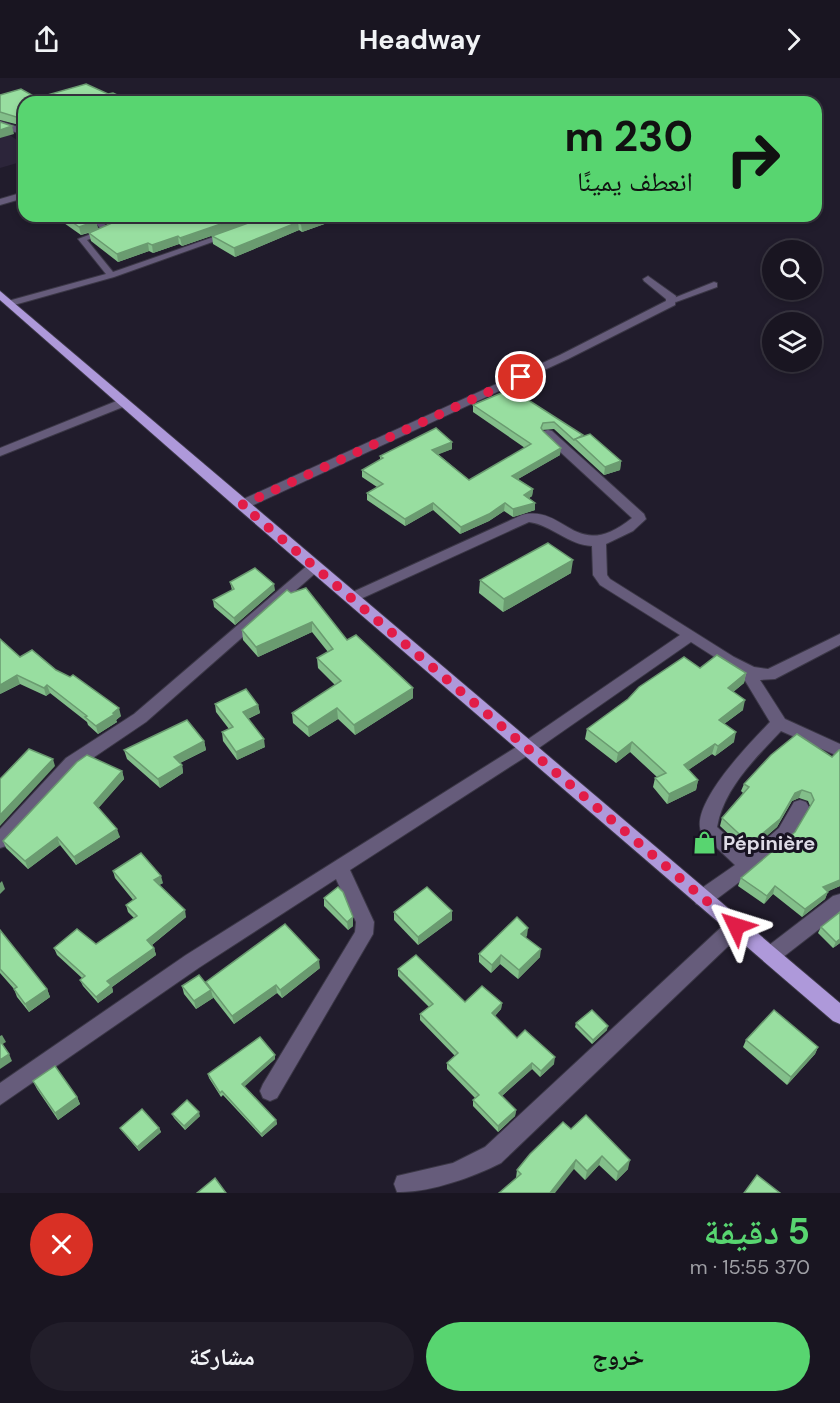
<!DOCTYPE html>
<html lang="ar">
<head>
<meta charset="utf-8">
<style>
	body { margin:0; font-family:"DM Sans","Noto Naskh Arabic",sans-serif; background:#221e2a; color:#f1f3f6; direction:rtl; height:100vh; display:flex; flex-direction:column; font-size:22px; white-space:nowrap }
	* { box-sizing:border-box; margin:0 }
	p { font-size:20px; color:#9f9fa5 }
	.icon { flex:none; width:33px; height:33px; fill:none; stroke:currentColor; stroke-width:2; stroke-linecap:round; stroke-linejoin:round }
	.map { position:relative; height:1115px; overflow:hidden; direction:ltr }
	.side { display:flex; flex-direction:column; background:#191521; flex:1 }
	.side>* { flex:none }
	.top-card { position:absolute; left:18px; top:18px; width:804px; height:126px; border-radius:18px; box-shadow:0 3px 9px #0003,0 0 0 2px #37343f; direction:rtl; background:#58d570; color:#111; overflow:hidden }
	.controls { position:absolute; left:762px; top:162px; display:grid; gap:12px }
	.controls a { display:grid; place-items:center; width:60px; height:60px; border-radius:50%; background:#191521; box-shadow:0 3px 9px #0003,0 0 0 2px #37343f; font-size:30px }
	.pin { position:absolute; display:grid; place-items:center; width:51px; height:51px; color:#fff; margin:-26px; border:3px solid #fff; border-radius:50%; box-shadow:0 2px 6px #0007 }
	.me { position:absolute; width:66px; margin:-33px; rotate:311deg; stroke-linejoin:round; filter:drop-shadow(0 0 4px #0008) }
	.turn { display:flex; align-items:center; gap:21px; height:126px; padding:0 30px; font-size:27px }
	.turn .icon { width:78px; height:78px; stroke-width:2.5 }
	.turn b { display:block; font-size:42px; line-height:51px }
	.round { display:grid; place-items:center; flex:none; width:63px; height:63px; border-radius:32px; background:#221e2a }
	.headline { display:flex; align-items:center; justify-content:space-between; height:102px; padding:0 30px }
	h1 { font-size:36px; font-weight:700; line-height:45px; color:#58d570 }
	.button { display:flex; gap:12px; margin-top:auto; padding:12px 30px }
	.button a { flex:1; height:69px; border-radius:36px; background:#58d570; color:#111; font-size:24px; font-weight:700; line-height:69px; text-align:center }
	.button a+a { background:#221e2a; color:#f1f3f6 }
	header { display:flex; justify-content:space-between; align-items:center; height:78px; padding:0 30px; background:#191521; font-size:27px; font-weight:700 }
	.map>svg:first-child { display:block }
	.built { fill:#2c253a }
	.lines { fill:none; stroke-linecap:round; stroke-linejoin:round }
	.service-casing { stroke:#3b3746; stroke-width:2 }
	.minor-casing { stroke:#3b3746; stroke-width:2 }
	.primary-casing { stroke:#3b3746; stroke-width:2 }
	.service { fill:#665c7b; fill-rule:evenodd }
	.minor { fill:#665c7b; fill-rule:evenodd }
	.primary { fill:#ae99da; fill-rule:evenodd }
	.wall { fill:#83bf8a }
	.shaded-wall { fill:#6a9b70 }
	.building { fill:#98dea0; stroke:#6a9b70; stroke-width:1.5 }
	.route { stroke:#e11d48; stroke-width:10; stroke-dasharray:0 18 }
	.labels { text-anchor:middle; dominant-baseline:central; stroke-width:6; stroke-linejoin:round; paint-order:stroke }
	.poi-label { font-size:20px; font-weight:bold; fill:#dedbe6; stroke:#181322; text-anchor:start }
</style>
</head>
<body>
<header><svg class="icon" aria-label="forward" viewBox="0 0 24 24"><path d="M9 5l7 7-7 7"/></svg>Headway<svg class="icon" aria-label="share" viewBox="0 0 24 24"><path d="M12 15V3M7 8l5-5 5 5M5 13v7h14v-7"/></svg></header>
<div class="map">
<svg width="840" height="1115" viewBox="0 0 840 1115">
	<rect width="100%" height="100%" fill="#211c2c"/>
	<polygon class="built" points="0,50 24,67 24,83 0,90"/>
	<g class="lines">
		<defs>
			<g id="service">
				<polygon points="89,138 97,138 111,153 87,162 113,194 225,155 232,157 114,199 14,227 8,227 8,223 106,196 78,161 102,152"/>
				<polygon points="714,204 717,205 717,209 676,224 669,222"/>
			</g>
			<g id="minor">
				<polygon points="163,19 166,19 166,23 150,24"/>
				<polygon points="0,43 24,51 24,57 0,49"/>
				<polygon points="24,114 24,120 0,127 0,121"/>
				<polygon points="648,198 676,218 675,227 568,281 247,430 242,431 235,427 237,424 560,277 666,223 666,221 644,203 643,201"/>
				<polygon points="124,320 130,324 128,327 0,378 0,370"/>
				<path d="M548,352l4,1 92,83 2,5 -13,12 -27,13 1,31 3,4 124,78 20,10 14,2 72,-35v11l-65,34 -15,1 25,39 55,25v13l-59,-26c-26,28 -57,57 -64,96l31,28 31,-27 15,-26 6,-2 6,2 3,5 -18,31 -37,33 -44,33 -7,2 -7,-2 -2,-6 2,-6 39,-27 -33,-31c-15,-28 50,-93 68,-112l-29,-48 -50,-32 -158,110 -183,118 24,52 -1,12 -96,164 -7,3 -7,-3 -3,-7 3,-7 92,-152 1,-10 -20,-43 -136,88 -200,138v-22l186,-128 335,-211 159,-109 -80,-50 -7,-10 -1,-29c-24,-1 -40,-21 -63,-24l-173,79h-10l-2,-3 2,-3 176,-80c44,-11 53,49 110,3l-88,-81 -2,-3 2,-3z"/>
				<polygon points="314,484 319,486 321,489 319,492 146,644 78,690 6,768 0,770 0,751 66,680 134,636 309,486"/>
				<polygon points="840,816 840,835 778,883 771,885 764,883 761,877 764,871 833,818"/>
				<path d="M736,840l7,2 2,6 -2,6 -242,231c-28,14 -71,30 -104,29l-3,-8 3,-8 56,-13 32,-16 244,-227z"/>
			</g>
			<polygon id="primary" points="0,213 840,925 840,946 833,943 237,430 0,222"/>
		</defs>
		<use href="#service" class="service-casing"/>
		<use href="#minor" class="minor-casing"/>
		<use href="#primary" class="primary-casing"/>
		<use href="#service" class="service"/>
		<use href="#minor" class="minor"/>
		<use href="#primary" class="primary"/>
	</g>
	<g class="wall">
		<polygon points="108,16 132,24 24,24 24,61 19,58 18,50 24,51 23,48 0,42 0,17 37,20"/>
		<polygon points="54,138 92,138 96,143 98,151 108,147 100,138 330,138 330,144 302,154 299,152 235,179 213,166 212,158 240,148 182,168 179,166 153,175 149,173 118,184 91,163 89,155 92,154 81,157"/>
		<polygon points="511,311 621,383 620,392 604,397 554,351 542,352 560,377 518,401 533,411 532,418 529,420 535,425 535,432 513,439 504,433 489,443 460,456 433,432 405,448 367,422 367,415 377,409 362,399 362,392 380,382 380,378 452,364 452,371 438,376 469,402 525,370 473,334 473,327"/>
		<polygon points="571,495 503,534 479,515 480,502"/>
		<polygon points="230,504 275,512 235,547 214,529 213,522 232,512"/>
		<polygon points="287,512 347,562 413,610 413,620 355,657 338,641 309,659 293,645 292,635 335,607 318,590 317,580 328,574 312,554 258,579 243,562 242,552"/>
		<polygon points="20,579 56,592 121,638 116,642 117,644 98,656 88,647 87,644 50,615 46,618 20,606 0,616"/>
		<polygon points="700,590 746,595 744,605 733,614 743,632 724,646 734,664 715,678 712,676 688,692 698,702 696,712 667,726 653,709 655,700 657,699 630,674 616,685 585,661 587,651 628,621"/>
		<polygon points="215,626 258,627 260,635 248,641 265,669 237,682 223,663 222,654 229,651 216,634"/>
		<polygon points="797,656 840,808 828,813 825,821 802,839 773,816 764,826 738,808 741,800 795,754 810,728 808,723 799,720 792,723 777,749 748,774 720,748 722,740 743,715 741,713 744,706"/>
		<polygon points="204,663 206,672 180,685 182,687 183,695 160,710 127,681 124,672"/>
		<polygon points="122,693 124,701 98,730 120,759 76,787 60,767 28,791 6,770 3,763"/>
		<polygon points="113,793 163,805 159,807 186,839 152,867 154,870 156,877 112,909 113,914 98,925 83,908 80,902 82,900 57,877 54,870 96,866 134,840 128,834 126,827 133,822 115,800"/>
		<polygon points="324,820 353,848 348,852 324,828"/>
		<polygon points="394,834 452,842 418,867 394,842"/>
		<polygon points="821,849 840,865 833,870 818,855"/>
		<polygon points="0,852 47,911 50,919 29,934 17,919 14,911 0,895"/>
		<polygon points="527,858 525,859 540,879 518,901 500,886 491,895 479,884 479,876"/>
		<polygon points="320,890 282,920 277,915 234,946 212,918 213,920 196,931 184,916 182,908 206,906"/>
		<polygon points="398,891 465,924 502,925 501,931 495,938 517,960 554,986 540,999 532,991 502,1018 516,1032 515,1038 498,1054 473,1028 473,1022 475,1020 447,991 447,985 455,978 420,942 420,936 429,929 398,898"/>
		<polygon points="576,945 607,952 592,966 575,949"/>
		<polygon points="746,962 818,969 815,976 787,1007 743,969"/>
		<polygon points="275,981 244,1008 276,1042 277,1046 262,1059 223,1017 221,1019 209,1000 208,996"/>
		<polygon points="33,1003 77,1019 80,1026 58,1042 37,1011"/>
		<polygon points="172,1036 200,1038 185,1052 174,1040"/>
		<polygon points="120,1050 159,1050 161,1054 139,1073 122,1053"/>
		<polygon points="571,1051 628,1091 616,1103 599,1087 585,1102 574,1091 516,1100 517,1092"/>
	</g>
	<g class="shaded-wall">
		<polygon points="12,48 14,56 0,60 0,52"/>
		<polygon points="244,138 269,138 182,168 180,160"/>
		<polygon points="322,138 330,138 330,144 302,154 301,146"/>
		<polygon points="96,143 98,151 81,157 79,149"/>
		<polygon points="298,144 299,152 235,179 234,170"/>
		<polygon points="178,158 179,166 153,175 152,167"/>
		<polygon points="148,165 149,173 118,184 117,176"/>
		<polygon points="452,364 452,371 432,379 432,372"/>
		<polygon points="561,370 560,377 511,405 512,398"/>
		<polygon points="621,383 620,392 604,397 605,389"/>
		<polygon points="533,411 532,418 523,424 524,417"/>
		<polygon points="433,425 433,432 405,448 405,441"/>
		<polygon points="505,425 504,433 489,443 460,456 461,449"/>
		<polygon points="535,425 535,432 513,439 513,431"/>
		<polygon points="573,482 571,495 503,534 504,521"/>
		<polygon points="274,506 275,512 235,547 234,540"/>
		<polygon points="312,544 312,554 258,579 256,569"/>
		<polygon points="746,595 744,605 726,620 728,610"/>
		<polygon points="17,597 20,606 0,616 0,607"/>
		<polygon points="47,607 50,615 46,618 44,610"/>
		<polygon points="413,610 413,620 355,657 354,647"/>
		<polygon points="745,622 743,632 717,651 719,642"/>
		<polygon points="258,627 260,635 245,642 243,634"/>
		<polygon points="119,630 121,638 116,642 117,644 98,656 96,648"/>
		<polygon points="337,630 338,641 309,659 308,649"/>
		<polygon points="736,654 734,664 715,678 718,668"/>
		<polygon points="264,661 265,669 237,682 236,674"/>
		<polygon points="204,663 206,672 176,687 174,679"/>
		<polygon points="632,664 630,674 616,685 618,675"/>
		<polygon points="715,666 712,676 681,697 684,687"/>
		<polygon points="53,681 55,688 0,748 0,737"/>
		<polygon points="182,687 183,695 160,710 158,701"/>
		<polygon points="122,693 124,701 96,733 94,725"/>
		<polygon points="698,702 696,712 667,726 669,716"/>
		<polygon points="802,712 799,720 792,723 777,749 748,774 750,766 795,715"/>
		<polygon points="117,751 120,759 76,787 74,779"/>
		<polygon points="57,759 60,767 28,791 25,783"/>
		<polygon points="161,798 163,805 156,809 154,802"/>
		<polygon points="840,802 840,808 820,817 823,809"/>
		<polygon points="2,803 5,811 0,816 0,805"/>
		<polygon points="775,808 773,816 764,826 767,818"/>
		<polygon points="828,814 825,821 802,839 805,831"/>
		<polygon points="185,832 186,839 149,869 147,862"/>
		<polygon points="452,833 452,842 418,867 418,859"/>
		<polygon points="353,839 353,848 348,852 347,844"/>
		<polygon points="528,850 527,858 521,864 521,856"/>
		<polygon points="840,861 840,865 833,870 836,864"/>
		<polygon points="154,870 156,877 112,909 113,914 98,925 96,919 107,903"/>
		<polygon points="541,871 540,879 518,901 519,892"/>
		<polygon points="501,877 500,886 491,895 492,887"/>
		<polygon points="319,882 320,890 282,920 280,912"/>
		<polygon points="276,907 277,915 234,946 232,938"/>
		<polygon points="47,911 50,919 29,934 25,926"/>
		<polygon points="211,912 213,920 196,931 194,923"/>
		<polygon points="502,925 501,931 491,942 492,935"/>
		<polygon points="608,948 607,952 592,966 593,962"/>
		<polygon points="2,957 6,964 1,967 0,964 0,958"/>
		<polygon points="818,969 815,976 787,1007 791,999"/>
		<polygon points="9,976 12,983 0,991 0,982"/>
		<polygon points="275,977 275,981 243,1010 242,1006"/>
		<polygon points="555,979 554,986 540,999 541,993"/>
		<polygon points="532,985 532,991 498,1021 499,1015"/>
		<polygon points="77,1019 80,1026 58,1042 55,1035"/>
		<polygon points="516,1032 515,1038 498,1054 498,1048"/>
		<polygon points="199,1034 200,1038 185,1052 184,1048"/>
		<polygon points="276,1042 277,1046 262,1059 261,1056"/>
		<polygon points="159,1050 161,1054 139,1073 137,1069"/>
		<polygon points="602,1078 599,1087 585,1102 587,1093"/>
		<polygon points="576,1082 574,1091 555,1115 550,1115"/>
		<polygon points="630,1082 628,1091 616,1103 618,1094"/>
	</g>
	<g class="building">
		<polygon points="86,6 108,16 113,15 132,24 24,24 24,55 18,50 24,51 23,41 0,34 0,17 21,11 37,20"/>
		<polygon points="0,44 12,48 0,52"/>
		<polygon points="64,138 92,138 96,143 79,149"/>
		<polygon points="105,138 244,138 180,160 178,158 152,167 148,165 117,176 89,155 112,145"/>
		<polygon points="268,138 322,138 301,146 298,144 234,170 212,158"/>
		<polygon points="511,311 583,357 574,362 554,344 543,345 541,350 543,353 561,370 512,398 533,411 524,417 535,425 513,431 505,425 489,436 461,449 433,425 405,441 367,415 383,406 362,392 383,380 380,378 436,350 452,364 432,372 469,402 531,366 473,327"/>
		<polygon points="590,356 621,383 605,389 575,361"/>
		<polygon points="548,465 573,482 504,521 480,502"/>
		<polygon points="255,490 274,506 234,540 213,522 234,511 230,504"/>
		<polygon points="306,510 347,562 356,557 413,610 354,647 337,630 308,649 292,635 341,603 317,580 333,571 312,544 256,569 242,552 287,512 291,515"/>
		<polygon points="0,561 20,579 32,572 56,592 70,599 73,597 119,630 113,635 115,636 96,648 85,639 87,638 47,607 44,610 17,597 0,607"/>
		<polygon points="717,577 746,595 728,610 745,622 719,642 736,654 718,668 715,666 684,687 698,702 669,716 655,700 666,695 632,664 618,675 587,651 628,621 639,609 684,579 700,590"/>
		<polygon points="246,611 258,627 243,634 264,661 236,674 222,654 233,649 215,626"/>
		<polygon points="187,642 204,663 174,679 182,687 158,701 124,672"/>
		<polygon points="797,656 832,679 839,672 840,672 840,802 823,809 828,814 805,831 775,808 767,818 741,800 795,754 814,722 811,715 802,712 795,715 780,741 750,766 722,740 749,709 744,706 771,677"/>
		<polygon points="29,671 53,681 0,737 0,701"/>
		<polygon points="87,677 122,693 94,725 117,751 74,779 57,759 25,783 3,763 77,684"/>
		<polygon points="141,775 161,798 154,802 185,832 147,862 154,870 107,903 111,907 96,919 80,902 85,898 54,870 77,851 96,866 137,838 126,827 136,820 113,793"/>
		<polygon points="338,809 343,814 353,839 347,844 324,820"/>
		<polygon points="427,809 452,833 418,859 394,834"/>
		<polygon points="840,834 840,861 836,864 821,849"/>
		<polygon points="517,839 528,850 521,856 541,871 519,892 501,877 492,887 479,876"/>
		<polygon points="285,846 319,882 280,912 276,907 232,938 206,904"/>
		<polygon points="0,852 47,911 25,926 14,911 17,909 0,891"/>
		<polygon points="416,877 465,924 482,908 502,925 492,935 517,960 525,952 555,979 541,993 532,985 499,1015 516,1032 498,1048 473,1022 479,1017 447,985 458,975 420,936 433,926 398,891"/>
		<polygon points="199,897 211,912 194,923 182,908"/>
		<polygon points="592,932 608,948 593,962 576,945"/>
		<polygon points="774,932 818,969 791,999 746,962"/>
		<polygon points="260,959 275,977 242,1006 276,1042 261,1056 222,1013 220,1015 208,996"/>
		<polygon points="0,963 9,976 0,982"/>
		<polygon points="55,988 77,1019 55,1035 33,1003"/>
		<polygon points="187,1022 199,1034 184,1048 172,1036"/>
		<polygon points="142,1031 159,1050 137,1069 120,1050"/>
		<polygon points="586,1037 630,1082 618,1094 602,1078 587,1093 576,1082 550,1115 499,1115 521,1096 517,1092 530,1076 563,1044 571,1051"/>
		<polygon points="757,1097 780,1115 744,1115"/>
		<polygon points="215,1100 226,1115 197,1115"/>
	</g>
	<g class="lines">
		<polyline class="route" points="521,299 242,427 736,848"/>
	</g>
	<defs>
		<symbol id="shop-bare" viewBox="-9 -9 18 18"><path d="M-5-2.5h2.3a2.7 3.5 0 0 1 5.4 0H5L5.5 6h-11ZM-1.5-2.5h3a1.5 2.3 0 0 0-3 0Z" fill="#58d570" stroke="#181322" stroke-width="2.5" paint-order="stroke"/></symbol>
	</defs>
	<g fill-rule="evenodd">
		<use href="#shop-bare" x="688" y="748" width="33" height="33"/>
	</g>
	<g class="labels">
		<g class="poi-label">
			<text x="723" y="765">Pépinière</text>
		</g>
	</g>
</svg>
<div class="controls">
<a><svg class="icon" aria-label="search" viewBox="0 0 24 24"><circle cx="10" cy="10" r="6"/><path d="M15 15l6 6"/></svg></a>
<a><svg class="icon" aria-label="layers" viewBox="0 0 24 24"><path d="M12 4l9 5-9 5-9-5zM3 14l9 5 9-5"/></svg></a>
</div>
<div class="pin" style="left:521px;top:299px;background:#d93025"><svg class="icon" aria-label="arrive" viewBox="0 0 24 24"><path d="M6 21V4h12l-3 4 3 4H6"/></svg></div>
<svg class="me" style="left:736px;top:848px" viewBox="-20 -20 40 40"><path d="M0-17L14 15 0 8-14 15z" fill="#e11d48" stroke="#fff" stroke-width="4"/></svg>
<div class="top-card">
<div class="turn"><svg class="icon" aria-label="right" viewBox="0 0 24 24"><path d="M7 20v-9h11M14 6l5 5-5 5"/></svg><div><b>230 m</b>انعطف يمينًا</div></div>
</div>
</div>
<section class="side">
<div class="headline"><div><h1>5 دقيقة</h1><p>370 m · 15:55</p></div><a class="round" style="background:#d93025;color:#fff"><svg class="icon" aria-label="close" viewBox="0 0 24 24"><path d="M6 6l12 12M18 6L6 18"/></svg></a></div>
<div class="button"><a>خروج</a><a>مشاركة</a></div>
</section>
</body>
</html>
